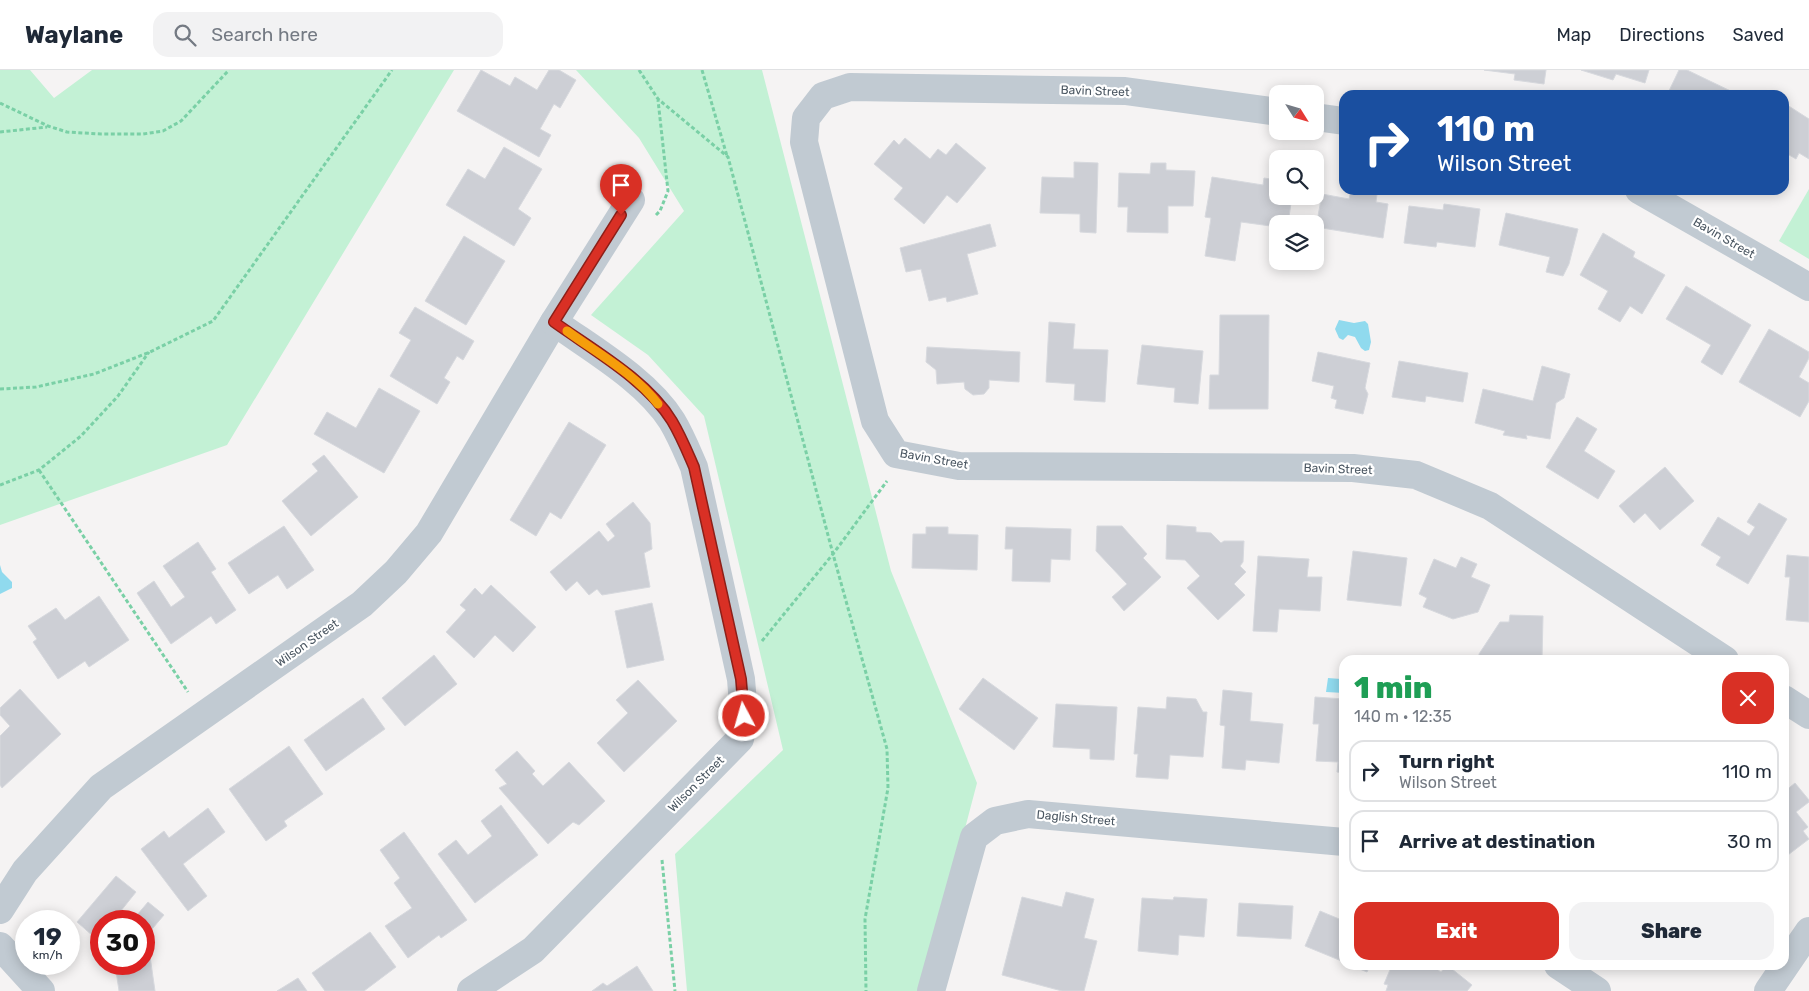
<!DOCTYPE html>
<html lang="en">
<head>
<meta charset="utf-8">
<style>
	body { margin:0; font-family:Rubik,sans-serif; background:#f2f2f3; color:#1f2937; height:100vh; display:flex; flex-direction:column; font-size:19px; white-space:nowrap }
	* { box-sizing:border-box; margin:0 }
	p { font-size:16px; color:#747a83 }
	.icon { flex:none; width:28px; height:28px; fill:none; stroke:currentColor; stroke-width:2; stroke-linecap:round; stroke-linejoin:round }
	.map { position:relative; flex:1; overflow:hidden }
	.sheet { position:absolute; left:1339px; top:585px; width:450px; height:315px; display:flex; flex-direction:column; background:#fff; border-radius:15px; box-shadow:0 2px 12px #0003 }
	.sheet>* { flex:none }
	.top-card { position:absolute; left:1339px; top:20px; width:450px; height:105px; border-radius:15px; box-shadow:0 2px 12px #0003; background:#1a4fa0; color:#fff; overflow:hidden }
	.needle { width:32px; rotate:127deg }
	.fabs { position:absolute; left:1269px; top:15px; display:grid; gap:10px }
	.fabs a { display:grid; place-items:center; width:55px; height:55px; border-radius:10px; background:#fff; box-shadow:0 2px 12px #0003; font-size:25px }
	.speed { position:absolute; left:15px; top:840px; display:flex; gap:10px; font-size:25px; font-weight:700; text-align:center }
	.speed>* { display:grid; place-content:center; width:65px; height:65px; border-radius:50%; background:#fff; box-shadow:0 2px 12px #0003; line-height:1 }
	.speed small { font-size:12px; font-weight:400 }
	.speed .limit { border:8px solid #d22; background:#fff; color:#111 }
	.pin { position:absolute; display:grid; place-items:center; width:42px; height:42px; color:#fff; margin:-51px -21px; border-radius:50% 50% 50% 0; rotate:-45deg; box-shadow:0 0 5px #0007 }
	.pin .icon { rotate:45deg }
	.me { position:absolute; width:55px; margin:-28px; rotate:354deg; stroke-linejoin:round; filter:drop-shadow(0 0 4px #0008) }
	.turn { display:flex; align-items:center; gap:18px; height:105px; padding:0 15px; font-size:22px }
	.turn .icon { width:65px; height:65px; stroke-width:2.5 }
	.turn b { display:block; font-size:35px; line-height:42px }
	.round { display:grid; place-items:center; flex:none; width:52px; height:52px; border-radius:15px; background:#f2f2f3 }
	.summary { display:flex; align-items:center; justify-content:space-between; height:85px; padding:0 15px }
	h1 { font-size:30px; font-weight:800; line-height:38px; color:#1e9e55 }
	.cta { display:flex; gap:10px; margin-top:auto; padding:10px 15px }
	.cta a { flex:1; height:58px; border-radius:15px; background:#d93025; color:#fff; font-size:20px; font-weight:800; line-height:58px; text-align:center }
	.cta a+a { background:#f2f2f3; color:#1f2937 }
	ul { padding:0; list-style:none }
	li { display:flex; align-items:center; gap:15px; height:62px; margin:0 10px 8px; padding:0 5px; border:2px solid #e0e1e3; border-radius:15px }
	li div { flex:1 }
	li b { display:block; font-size:19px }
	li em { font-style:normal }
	header { display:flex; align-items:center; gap:30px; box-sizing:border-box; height:70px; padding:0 25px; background:#fff; border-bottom:1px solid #e0e1e3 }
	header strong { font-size:24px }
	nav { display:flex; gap:28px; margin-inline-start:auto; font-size:18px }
	.search { width:350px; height:45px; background:#f2f2f3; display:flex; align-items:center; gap:12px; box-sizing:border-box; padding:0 18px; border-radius:15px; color:#747a83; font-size:19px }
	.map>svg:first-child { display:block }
	.green { fill:#c3f1d5 }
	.water { fill:#90daee }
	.building { fill:#cdcfd5; stroke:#d7d9de }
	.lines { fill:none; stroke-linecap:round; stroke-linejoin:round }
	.path { stroke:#7ad0a6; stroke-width:3; stroke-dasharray:4 2.5; stroke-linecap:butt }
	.minor { stroke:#c1cad2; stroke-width:28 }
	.route-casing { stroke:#8d1f18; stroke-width:12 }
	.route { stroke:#d93025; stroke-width:9 }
	.slow { stroke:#f59e0b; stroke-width:9 }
	.labels { text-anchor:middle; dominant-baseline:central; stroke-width:4.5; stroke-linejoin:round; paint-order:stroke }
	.street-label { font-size:12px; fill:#4a5661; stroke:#fff }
</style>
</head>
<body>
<header>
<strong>Waylane</strong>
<div class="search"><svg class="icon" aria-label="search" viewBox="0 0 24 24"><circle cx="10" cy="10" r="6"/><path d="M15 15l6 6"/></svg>Search here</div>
<nav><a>Map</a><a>Directions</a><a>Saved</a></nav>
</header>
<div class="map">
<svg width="1809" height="921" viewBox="0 0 1809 921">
	<rect width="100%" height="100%" fill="#f5f3f3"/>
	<g class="green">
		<polygon points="0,0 30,0 54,28 92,0 454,0 227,375 0,455"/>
		<polygon points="576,0 762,0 891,501 977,713 922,921 687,921 675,784 783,680 704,346 648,285 591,245 684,141 639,68"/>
		<polygon points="1809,119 1809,189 1779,171"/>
	</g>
	<g class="water">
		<polygon points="1339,250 1354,253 1365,251 1368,254 1371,272 1369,280 1365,281 1361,278 1355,267 1348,265 1343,270 1339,268 1335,259"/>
		<polygon points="0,495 2,502 12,512 12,518 0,524"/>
		<polygon points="1342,607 1344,607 1344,623 1326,622 1328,608 1341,609"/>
	</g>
	<g class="building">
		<polygon points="481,0 510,16 515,7 537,20 549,0 559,0 576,10 560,38 554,34 540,59 551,65 539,87 457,41"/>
		<polygon points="1484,0 1546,0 1544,14 1514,10 1515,4"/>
		<polygon points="1581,0 1649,0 1645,13 1616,4 1613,10"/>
		<polygon points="1679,0 1687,0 1739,25 1667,25"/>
		<polygon points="1784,33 1809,49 1809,89 1799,83 1796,89 1784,82"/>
		<polygon points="905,68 930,89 938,79 946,85 956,73 986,98 957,133 947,125 924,154 894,129 903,118 874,94 894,70 899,75"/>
		<polygon points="504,77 542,99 518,139 531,148 514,176 446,135 468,99 485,109"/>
		<polygon points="1074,92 1098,93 1096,163 1080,162 1080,144 1040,143 1042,107 1074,108"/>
		<polygon points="1151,93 1166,93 1166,100 1195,101 1193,136 1168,136 1168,163 1127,162 1128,137 1118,137 1119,103 1150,104"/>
		<polygon points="1212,107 1263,115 1264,108 1278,110 1278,126 1292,126 1288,154 1278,154 1278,157 1241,152 1235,191 1205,186 1211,148 1205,147"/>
		<polygon points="1351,120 1377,124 1376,132 1388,134 1383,168 1316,157 1322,124 1349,129"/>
		<polygon points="1444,134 1480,139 1475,177 1437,172 1436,177 1404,173 1409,136 1443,140"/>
		<polygon points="1506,143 1578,159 1569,194 1563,206 1546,202 1550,187 1499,175"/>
		<polygon points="990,154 996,176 967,184 978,224 947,232 946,227 929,231 921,199 906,202 900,178"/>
		<polygon points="1603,163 1635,182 1633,187 1665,205 1642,244 1630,236 1620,252 1598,239 1608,221 1580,205"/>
		<polygon points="464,166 505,191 466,255 425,231"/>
		<polygon points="1686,216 1751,255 1722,305 1701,292 1711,275 1666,249"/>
		<polygon points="415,237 474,271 463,290 457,286 444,308 450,312 437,334 390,306 411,270 399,263"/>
		<polygon points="1220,245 1269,245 1268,339 1209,339 1210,305 1219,305"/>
		<polygon points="1049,252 1075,254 1073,279 1108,280 1105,332 1074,330 1075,314 1046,312"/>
		<polygon points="1769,259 1809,282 1809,288 1799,307 1809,313 1809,331 1800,347 1739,312"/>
		<polygon points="1142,275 1203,281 1198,334 1174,332 1175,318 1137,314"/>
		<polygon points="927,277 1020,282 1019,312 989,310 989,318 984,324 973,325 965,319 964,312 937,314 936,300 926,292"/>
		<polygon points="1318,282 1370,293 1365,318 1368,324 1363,344 1335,338 1337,330 1331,328 1334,316 1312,311"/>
		<polygon points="1399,291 1468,303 1463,332 1426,326 1425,332 1392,327"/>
		<polygon points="1542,296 1570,304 1564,328 1556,333 1550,369 1526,365 1527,369 1503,365 1505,361 1475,353 1483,319 1533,331"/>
		<polygon points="379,318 420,341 384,403 314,364 327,342 356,358"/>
		<polygon points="1577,347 1597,359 1584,381 1615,401 1598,429 1546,397"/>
		<polygon points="569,352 606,375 561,449 550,442 536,466 510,450"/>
		<polygon points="324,385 358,427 311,466 282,431 318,401 312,394"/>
		<polygon points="1665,397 1694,431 1660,460 1645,443 1634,453 1619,436"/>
		<polygon points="633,432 650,453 652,479 644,483 650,517 602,525 597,519 589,525 577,511 566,521 550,502 599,461 608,472 615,466 606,454"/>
		<polygon points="1759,433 1787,449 1748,514 1716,495 1721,487 1701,475 1718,447 1749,466 1755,457 1747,452"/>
		<polygon points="1167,455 1196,457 1196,462 1211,463 1221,473 1224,471 1244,471 1243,492 1240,496 1246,502 1234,514 1245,525 1218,550 1187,518 1200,506 1185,490 1166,489"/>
		<polygon points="284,456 314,500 287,519 278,505 249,524 228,493"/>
		<polygon points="1097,456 1122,456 1147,484 1143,488 1161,507 1124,541 1112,527 1127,514 1096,481"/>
		<polygon points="926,457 948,457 948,464 978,465 977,500 912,498 913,464 926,464"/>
		<polygon points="1006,457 1071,459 1070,490 1051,489 1050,512 1012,511 1013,479 1005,479"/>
		<polygon points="198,472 216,499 211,502 236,540 216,554 211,546 171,574 137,523 154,511 171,537 185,527 163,496"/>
		<polygon points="1353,481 1407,488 1401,536 1347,530"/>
		<polygon points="1787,485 1809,487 1809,552 1786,550 1790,507 1785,507"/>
		<polygon points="1258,486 1309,489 1307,507 1322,507 1320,541 1279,539 1277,562 1253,561"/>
		<polygon points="1461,487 1477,494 1471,507 1490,515 1478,542 1453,549 1423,537 1427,528 1419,524 1434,489 1456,498"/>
		<polygon points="491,515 536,557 513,582 495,565 474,588 446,562 466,540 460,535 475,518 482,525"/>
		<polygon points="99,526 129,570 89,597 85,591 58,609 33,572 37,569 28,556 56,538 65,550"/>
		<polygon points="652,533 664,590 627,598 615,541"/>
		<polygon points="1510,545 1543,546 1542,590 1479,590 1479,584 1500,552 1509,552"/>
		<polygon points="434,585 457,614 405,656 382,628"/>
		<polygon points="983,608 1038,648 1014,680 959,639"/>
		<polygon points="638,610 677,651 624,702 597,673 628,643 616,630"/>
		<polygon points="20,619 61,664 2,718 0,715 0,666 10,656 0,645 0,638"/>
		<polygon points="1223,620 1252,623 1250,651 1283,654 1279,693 1246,690 1245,700 1222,698 1225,656 1220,655"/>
		<polygon points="1167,627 1196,629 1203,642 1207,642 1203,687 1170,685 1168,709 1136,707 1138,684 1134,684 1138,637 1166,639"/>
		<polygon points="1315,627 1344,629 1344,703 1337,702 1338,692 1316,691 1319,654 1313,654"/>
		<polygon points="363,628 385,659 326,701 304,670"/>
		<polygon points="1056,634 1117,637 1114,690 1090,689 1090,679 1053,677"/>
		<polygon points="289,676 323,724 284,751 287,756 266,771 229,719"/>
		<polygon points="517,681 535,701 532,704 543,716 569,692 605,731 579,755 573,752 548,774 499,718 507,714 495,700"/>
		<polygon points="1795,713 1809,730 1809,732 1796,742 1808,757 1803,761 1809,769 1784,788 1784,722"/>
		<polygon points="501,735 538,785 475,833 438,784 456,770 468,785 492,766 481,751"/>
		<polygon points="208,738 225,762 183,794 207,826 188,841 141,779 164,761 169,768"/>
		<polygon points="404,762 467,850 441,868 439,865 408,888 385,856 412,838 394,813 400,808 380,780"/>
		<polygon points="116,806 136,822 120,842 131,851 101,851 101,873 77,852"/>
		<polygon points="1066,822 1094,829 1084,868 1097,871 1084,921 1062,921 1002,905 1022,827 1062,837"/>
		<polygon points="1174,827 1207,829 1204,867 1179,865 1178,885 1138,881 1142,828 1173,830"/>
		<polygon points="148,832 164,845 147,865 155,921 119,921 115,894 144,894 144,851 132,851"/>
		<polygon points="1239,833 1293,836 1291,869 1237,866"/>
		<polygon points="1320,841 1344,851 1344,892 1305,876"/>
		<polygon points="370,862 396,897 364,921 325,921 312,903"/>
		<polygon points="1350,895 1370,895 1367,902"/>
		<polygon points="1392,895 1440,895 1438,900 1441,902 1447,895 1472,915 1467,921 1386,921 1388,915 1384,914"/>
		<polygon points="637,896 653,921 592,921 603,913 607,916"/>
		<polygon points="298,908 307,921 277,921"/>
	</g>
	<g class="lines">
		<g class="path">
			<polyline points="639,0 658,29 728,87 833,484 887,679 888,718 865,849 866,921"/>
			<polyline points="702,0 727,86"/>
			<polyline points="0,33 48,56 67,62 101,64 143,64 163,61 181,51 229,0"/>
			<polyline points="0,62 47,57"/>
			<polyline points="656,145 660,141 668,121 658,30"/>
			<polyline points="0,319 36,317 94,304 150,282 213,251 392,0"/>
			<polyline points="39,400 188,622"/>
			<polyline points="0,415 39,400 81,366 118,326 149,282"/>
			<polyline points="762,571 833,484 887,411"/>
			<polyline points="662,790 675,921"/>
		</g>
		<g class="minor">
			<polyline points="1278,42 1125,21 850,17 823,26 806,48 804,72 875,351 896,384 959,396 1353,398 1416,405 1490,436 1725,590"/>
			<polyline points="1315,47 1344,51"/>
			<polyline points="1639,120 1809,217"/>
			<polyline points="1784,629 1809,645"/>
			<polyline points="0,840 25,801 101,717 362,534 396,502 429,463 554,252 631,130"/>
			<polyline points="0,876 41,921"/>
			<polyline points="1558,895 1597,921"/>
			<path d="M471,921l62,-41 207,-211 4,-23 -3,-37 -47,-212c-7,-16 -13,-31 -22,-46 -26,-41 -79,-71 -118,-99"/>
			<polyline points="931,921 974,767 995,751 1028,744 1344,772"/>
			<polyline points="1768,921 1809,861"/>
		</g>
	</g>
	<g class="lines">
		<defs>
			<path id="route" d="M621,145l-67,107c39,28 93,58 118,99 9,15 15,30 22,46l47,212 3,37"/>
		</defs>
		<use href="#route" class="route-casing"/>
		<use href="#route" class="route"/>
		<path class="slow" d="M567,261c30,22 68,43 91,73"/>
	</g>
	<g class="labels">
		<g class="street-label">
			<text transform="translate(1095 21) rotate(2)">Bavin Street</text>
			<text transform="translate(1724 168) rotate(30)">Bavin Street</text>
			<text transform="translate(934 389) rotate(10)">Bavin Street</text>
			<text transform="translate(1338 399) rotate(2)">Bavin Street</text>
			<text transform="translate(307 573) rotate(-35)">Wilson Street</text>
			<text transform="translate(696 714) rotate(-45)">Wilson Street</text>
			<text transform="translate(1076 748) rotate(5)">Daglish Street</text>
		</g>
	</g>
</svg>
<div class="fabs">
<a><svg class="needle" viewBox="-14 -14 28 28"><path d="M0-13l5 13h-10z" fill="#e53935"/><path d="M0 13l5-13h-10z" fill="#747a83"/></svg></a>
<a><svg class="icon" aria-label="search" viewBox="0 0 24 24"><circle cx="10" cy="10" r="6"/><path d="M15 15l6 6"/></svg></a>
<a><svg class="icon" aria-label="layers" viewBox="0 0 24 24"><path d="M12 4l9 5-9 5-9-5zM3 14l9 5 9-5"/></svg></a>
</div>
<div class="speed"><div>19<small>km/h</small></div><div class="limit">30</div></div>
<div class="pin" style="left:621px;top:145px;background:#d93025"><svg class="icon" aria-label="arrive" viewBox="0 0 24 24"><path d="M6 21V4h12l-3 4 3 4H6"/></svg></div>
<svg class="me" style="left:744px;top:646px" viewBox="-20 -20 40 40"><circle r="17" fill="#d93025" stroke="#fff" stroke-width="3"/><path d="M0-11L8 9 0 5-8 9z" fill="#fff"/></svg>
<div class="top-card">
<div class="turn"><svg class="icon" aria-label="right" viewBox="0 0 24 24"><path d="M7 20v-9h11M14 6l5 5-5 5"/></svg><div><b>110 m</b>Wilson Street</div></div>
</div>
<section class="sheet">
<div class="summary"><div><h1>1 min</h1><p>140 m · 12:35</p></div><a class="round" style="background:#d93025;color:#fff"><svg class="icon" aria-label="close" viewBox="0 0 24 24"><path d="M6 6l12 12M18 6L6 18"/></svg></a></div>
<ul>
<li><svg class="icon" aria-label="right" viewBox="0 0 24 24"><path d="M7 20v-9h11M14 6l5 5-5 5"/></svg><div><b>Turn right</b><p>Wilson Street</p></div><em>110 m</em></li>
<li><svg class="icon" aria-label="arrive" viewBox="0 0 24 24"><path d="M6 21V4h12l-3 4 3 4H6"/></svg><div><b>Arrive at destination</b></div><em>30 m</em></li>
</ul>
<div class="cta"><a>Exit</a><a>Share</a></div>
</section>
</div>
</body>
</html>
